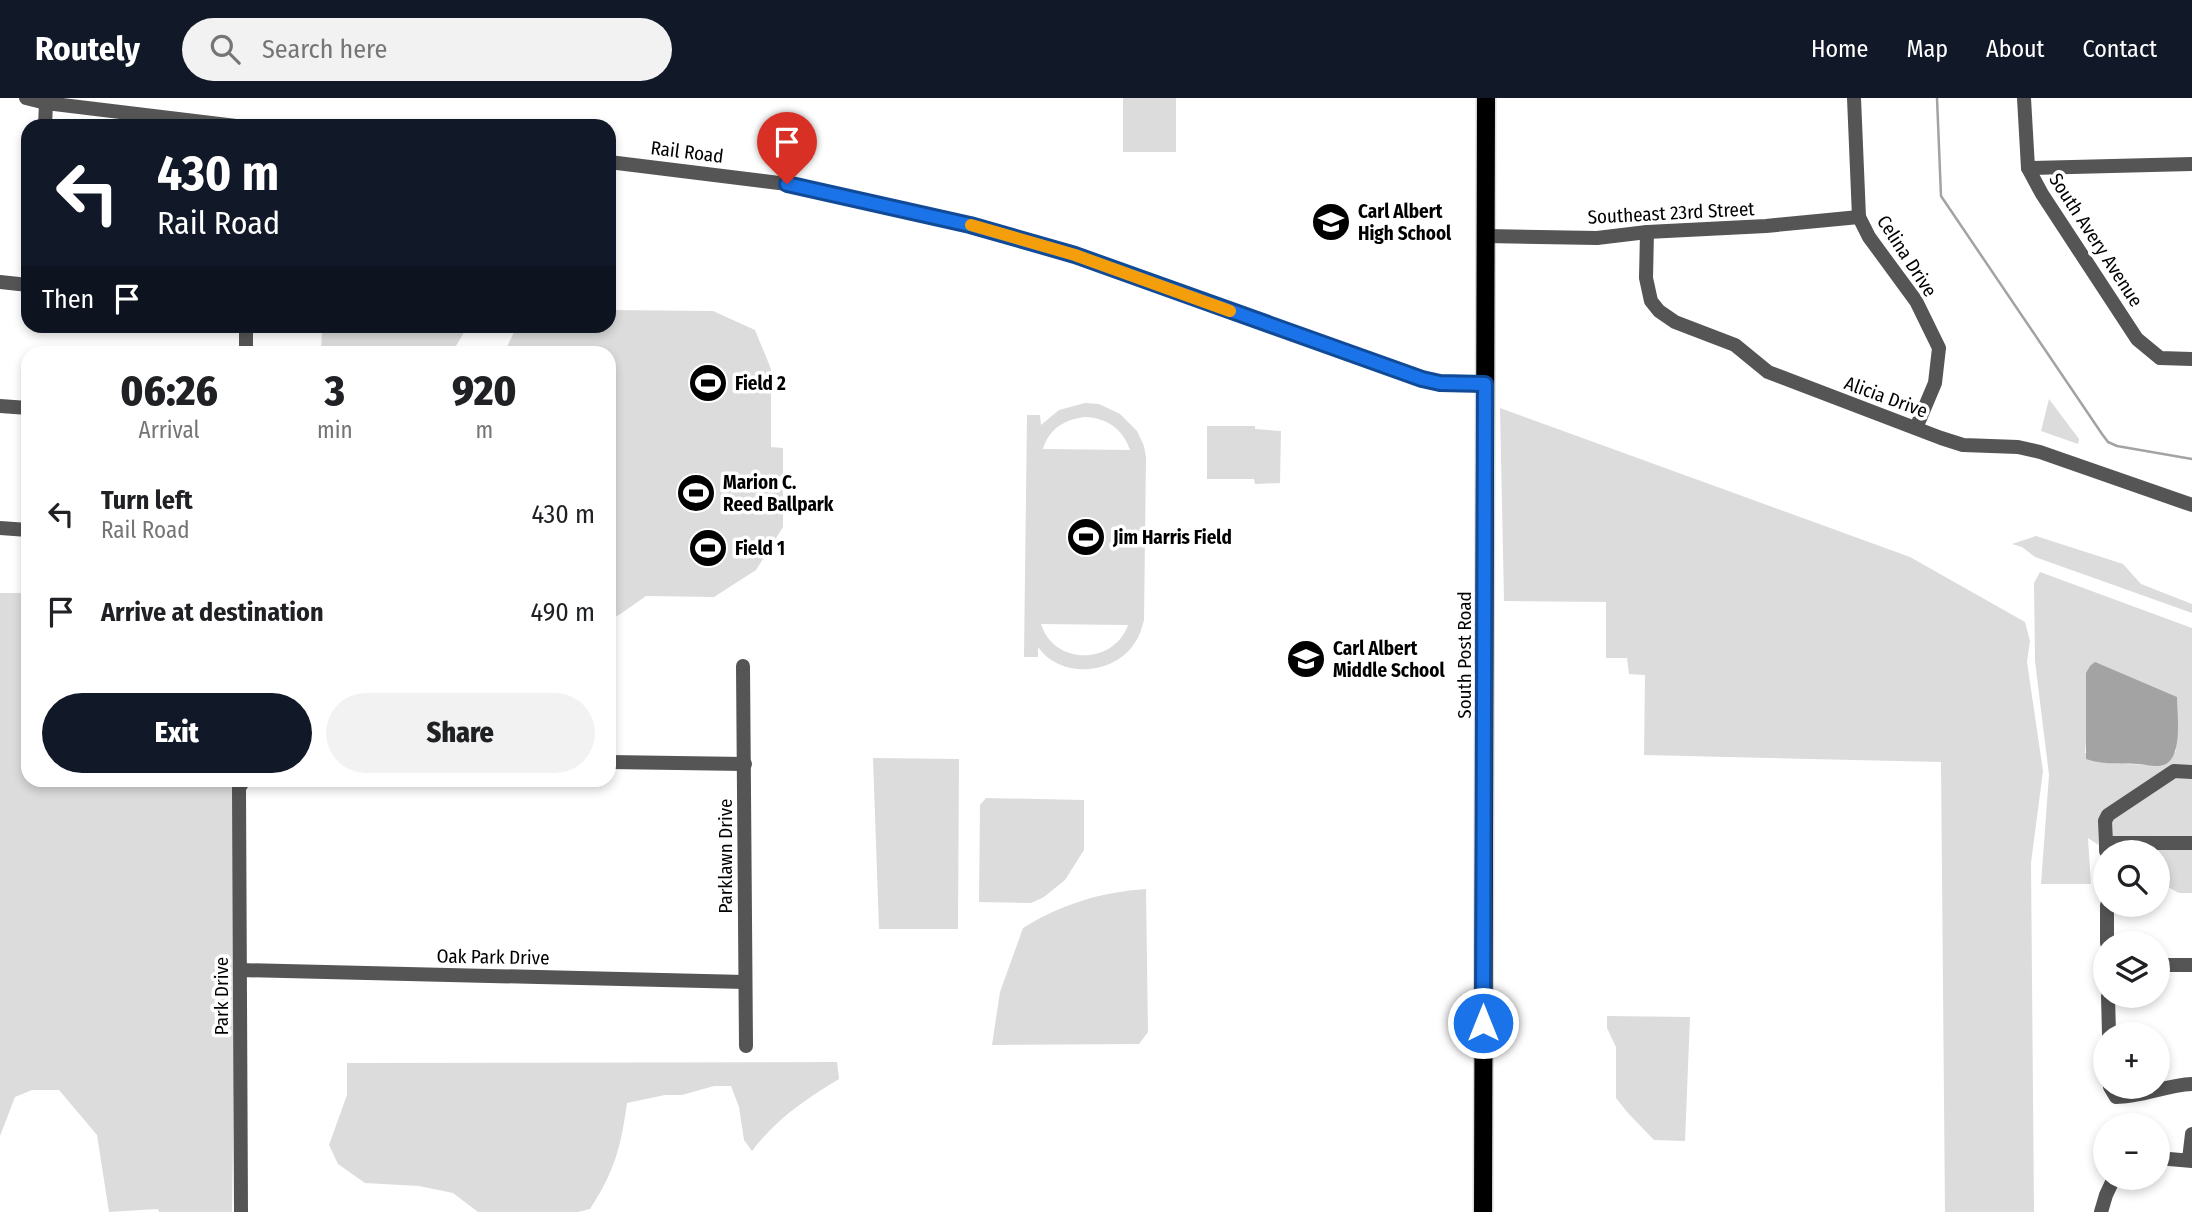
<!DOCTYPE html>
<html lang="en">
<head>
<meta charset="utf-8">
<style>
	body { margin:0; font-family:"Fira Sans Condensed",sans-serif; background:#f2f2f2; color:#202124; height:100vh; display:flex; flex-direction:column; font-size:26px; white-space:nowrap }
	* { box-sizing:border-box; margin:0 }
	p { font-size:23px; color:#757577 }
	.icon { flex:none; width:38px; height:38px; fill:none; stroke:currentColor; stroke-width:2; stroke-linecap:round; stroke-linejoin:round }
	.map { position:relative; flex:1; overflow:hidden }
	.drawer { position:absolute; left:21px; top:248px; width:595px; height:441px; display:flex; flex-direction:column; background:#fff; border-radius:21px; box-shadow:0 4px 10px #0003 }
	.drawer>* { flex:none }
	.guide { position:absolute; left:21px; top:21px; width:595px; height:214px; border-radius:21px; box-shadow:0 4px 10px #0003; background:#111827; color:#fff; overflow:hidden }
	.fabs { position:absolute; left:2093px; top:742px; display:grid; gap:14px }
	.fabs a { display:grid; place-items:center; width:77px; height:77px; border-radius:50%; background:#fff; box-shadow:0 4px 10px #0003; font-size:35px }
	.pin { position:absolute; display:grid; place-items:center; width:60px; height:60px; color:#fff; margin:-72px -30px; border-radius:50% 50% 50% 0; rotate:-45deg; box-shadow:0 0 7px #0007 }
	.pin .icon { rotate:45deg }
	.me { position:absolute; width:77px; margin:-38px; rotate:0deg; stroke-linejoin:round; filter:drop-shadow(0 0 5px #0008) }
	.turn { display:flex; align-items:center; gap:24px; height:147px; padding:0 21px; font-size:32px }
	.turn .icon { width:91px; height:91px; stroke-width:2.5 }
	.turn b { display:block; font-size:49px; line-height:60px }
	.then { display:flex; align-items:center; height:66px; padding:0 21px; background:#0003; gap:14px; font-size:26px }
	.eta { display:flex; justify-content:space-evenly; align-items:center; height:119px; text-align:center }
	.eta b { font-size:42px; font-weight:800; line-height:49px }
	.button { display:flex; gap:14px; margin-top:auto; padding:14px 21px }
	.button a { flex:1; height:80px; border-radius:42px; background:#111827; color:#fff; font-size:28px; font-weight:800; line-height:80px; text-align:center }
	.button a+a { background:#f2f2f2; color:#202124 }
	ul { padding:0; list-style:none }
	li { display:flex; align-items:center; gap:21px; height:98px; padding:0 21px }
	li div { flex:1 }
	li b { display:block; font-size:26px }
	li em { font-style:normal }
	header { display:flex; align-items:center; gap:42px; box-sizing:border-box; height:98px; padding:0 35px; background:#111827; color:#fff }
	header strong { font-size:33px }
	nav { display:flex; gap:38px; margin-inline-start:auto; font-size:24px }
	.search { width:490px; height:63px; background:#f2f2f2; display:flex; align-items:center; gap:18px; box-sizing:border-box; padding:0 24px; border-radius:38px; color:#757577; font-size:26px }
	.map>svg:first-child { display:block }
	.green { fill:#dcdcdc; fill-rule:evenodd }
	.water { fill:#a3a3a3 }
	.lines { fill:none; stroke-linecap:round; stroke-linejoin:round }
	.stream { stroke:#a3a3a3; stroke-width:2.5 }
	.major-casing { stroke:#dbdbdb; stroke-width:21 }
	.minor { stroke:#555; stroke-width:14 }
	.major { stroke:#000; stroke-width:18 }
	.route-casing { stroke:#114b97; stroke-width:18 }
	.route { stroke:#1a73e8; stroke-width:12 }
	.slow { stroke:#f59e0b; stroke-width:12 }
	.labels { text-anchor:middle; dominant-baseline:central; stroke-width:7; stroke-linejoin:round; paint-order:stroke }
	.street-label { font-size:19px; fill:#000; stroke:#fff }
	.poi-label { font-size:19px; font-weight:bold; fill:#000; stroke:#fff; text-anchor:start }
</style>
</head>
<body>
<header>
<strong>Routely</strong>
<div class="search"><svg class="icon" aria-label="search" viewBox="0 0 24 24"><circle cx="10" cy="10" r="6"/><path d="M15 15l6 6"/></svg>Search here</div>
<nav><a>Home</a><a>Map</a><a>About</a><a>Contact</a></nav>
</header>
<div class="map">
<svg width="2192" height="1114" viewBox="0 0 2192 1114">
	<rect width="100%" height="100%" fill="#fff"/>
	<g class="green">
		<rect x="1123" y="0" width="53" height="54"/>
		<polygon points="609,212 713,213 755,232 771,271 771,349 783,350 783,429 756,472 714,499 646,498 619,517 609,521 609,256 504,255 516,230 521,228 609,228"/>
		<polygon points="322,228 468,228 451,256 321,255"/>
		<polygon points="2049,301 2079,341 2078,346 2041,333"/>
		<path d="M1085,305l14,1 21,10 17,17 7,15 2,11 -2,163c-2,7 -4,15 -8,21 -20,34 -75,39 -98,6v10h-14l3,-242h13l1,10 18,-15zM1085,319c22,1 38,12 45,33l-87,-1c6,-20 22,-30 42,-32zM1041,526l86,1h1c-14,40 -74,41 -87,-1z"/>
		<polygon points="1500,310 1910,459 2025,524 2030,543 2027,564 2043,673 2031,765 2034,1114 1945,1114 1941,664 1644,657 1645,577 1629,576 1627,560 1606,560 1606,504 1504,503"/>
		<polygon points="1207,328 1255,328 1255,331 1281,333 1280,385 1255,386 1254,381 1207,381"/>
		<polygon points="2036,438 2123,466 2141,486 2192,506 2192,515 2035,459 2022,449 2012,446"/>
		<path d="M2040,474l152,56v265h-13l-21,-11v-30h-49l-21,-14 3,46h-50l8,-109 -14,-114 -1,-78zM2177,599l-1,54 -13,14 -37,-1 -41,-11 2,-22z"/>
		<polygon points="0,495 28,495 28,682 238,683 232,1114 159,1114 158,1111 109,1114 97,1037 59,992 32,992 15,999 0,1038"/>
		<polygon points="873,660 959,661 958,831 879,831"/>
		<polygon points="986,700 1084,702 1084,752 1065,782 1044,799 1031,805 979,804 980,707"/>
		<path d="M1146,791l2,143 -9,12 -147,1 8,-53 23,-64c38,-24 79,-36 123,-39z"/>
		<polygon points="1607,918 1690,919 1685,1043 1654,1042 1628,1015 1616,1000 1616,949 1607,930"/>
		<path d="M837,964l2,17c-33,20 -63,40 -87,72l-8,-11 -5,-33 -8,-21h-17l-32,9h-17l-38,8c-6,43 -12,68 -37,106l-12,3h-100l-25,-19 -34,-7 -54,-3 -27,-19 -9,-19 18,-50v-32z"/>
	</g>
	<path class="water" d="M2095,564l82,35c0,17 6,57 -11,67 -8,4 -18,1 -27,0 -18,-1 -35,1 -53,-5v-86l4,-7z"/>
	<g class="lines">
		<polyline class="stream" points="1937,0 1941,98 2102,336 2108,344 2117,348 2192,361"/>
		<defs>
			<polyline id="major" points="1483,1114 1486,0"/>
		</defs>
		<use href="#major" class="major-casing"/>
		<g class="minor">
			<polyline points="26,0 46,5 236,28"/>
			<polyline points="1854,0 1859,119 1869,139 1916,203 1939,250 1935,285 1916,330"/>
			<polyline points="2024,0 2028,70 2042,96 2137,241 2160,260 2192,261"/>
			<polyline points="45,28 46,5"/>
			<polyline points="609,64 787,86 970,127 1075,157 1422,281 1440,285 1485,286"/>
			<polyline points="2028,70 2192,66"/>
			<polyline points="1647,134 1646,180 1651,203 1659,213 1675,224 1735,247 1768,274 1941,340 1963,347 2018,349 2040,354 2192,407"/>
			<polyline points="1485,138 1597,140 1647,134 1766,128 1859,119"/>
			<polyline points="0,184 28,187"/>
			<polyline points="246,228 246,256"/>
			<polyline points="0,308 28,310"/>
			<polyline points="0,430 28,432"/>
			<polyline points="743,568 746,948"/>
			<polyline points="609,664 745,666"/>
			<polyline points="2106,745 2105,723 2108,717 2174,673 2192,674"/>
			<polyline points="2106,753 2106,745 2192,745"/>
			<polyline points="2107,807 2107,845"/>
			<polyline points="2158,867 2192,867"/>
			<polyline points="240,872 745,884"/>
			<polyline points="2108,898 2109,936"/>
			<path d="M2110,989l6,10c26,0 50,-12 76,-13"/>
			<polyline points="2158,1060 2192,1063"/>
			<polyline points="2189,1061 2192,1036"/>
			<polyline points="241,1114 239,690 244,682"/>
			<polyline points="2101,1114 2106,1097 2114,1080"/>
		</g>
		<use href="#major" class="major"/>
	</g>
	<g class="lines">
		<defs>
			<polyline id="route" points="787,86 970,127 1075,157 1422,281 1440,285 1485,286 1483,925"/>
		</defs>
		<use href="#route" class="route-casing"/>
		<use href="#route" class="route"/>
		<polyline class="slow" points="971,127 1075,157 1230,213"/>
	</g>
	<defs>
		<symbol id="school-disc" viewBox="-11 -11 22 22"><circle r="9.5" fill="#000" stroke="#fff"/><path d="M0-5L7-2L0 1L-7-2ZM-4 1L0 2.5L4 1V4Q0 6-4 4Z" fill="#fff"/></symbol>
		<symbol id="stadium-disc" viewBox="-11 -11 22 22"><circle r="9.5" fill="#000" stroke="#fff"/><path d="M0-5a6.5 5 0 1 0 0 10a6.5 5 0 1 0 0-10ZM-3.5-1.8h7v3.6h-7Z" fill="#fff"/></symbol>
	</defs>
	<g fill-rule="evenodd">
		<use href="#school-disc" x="1309" y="102" width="44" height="44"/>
		<use href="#stadium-disc" x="686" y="263" width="44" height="44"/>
		<use href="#stadium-disc" x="674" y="373" width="44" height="44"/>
		<use href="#stadium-disc" x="1064" y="417" width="44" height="44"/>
		<use href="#stadium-disc" x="686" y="428" width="44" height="44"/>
		<use href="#school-disc" x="1284" y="539" width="44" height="44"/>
	</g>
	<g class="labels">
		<g class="street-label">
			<text transform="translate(687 54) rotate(7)">Rail Road</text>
			<text transform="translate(1671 115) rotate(-3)">Southeast 23rd Street</text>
			<text transform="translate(2096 142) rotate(57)">South Avery Avenue</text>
			<text transform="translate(1907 158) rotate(57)">Celina Drive</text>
			<text transform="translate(1886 299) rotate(20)">Alicia Drive</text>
			<text transform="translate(1464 557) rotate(-90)">South Post Road</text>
			<text transform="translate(725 758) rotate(-90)">Parklawn Drive</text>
			<text transform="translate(493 859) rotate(1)">Oak Park Drive</text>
			<text transform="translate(221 898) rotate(-90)">Park Drive</text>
		</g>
		<g class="poi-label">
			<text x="1358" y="113">Carl Albert<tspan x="1358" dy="22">High School</tspan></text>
			<text x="735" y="285">Field 2</text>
			<text x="723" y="384">Marion C.<tspan x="723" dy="22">Reed Ballpark</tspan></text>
			<text x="1113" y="439">Jim Harris Field</text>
			<text x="735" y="450">Field 1</text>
			<text x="1333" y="550">Carl Albert<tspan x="1333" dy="22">Middle School</tspan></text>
		</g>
	</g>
</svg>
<div class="fabs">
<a><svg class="icon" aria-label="search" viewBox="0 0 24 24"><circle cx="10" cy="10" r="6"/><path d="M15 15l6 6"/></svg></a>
<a><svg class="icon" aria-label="layers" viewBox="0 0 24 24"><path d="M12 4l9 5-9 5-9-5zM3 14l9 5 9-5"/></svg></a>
<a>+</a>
<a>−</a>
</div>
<div class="pin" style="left:787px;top:86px;background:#d93025"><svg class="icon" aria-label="arrive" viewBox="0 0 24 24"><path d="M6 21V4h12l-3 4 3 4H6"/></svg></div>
<svg class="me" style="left:1483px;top:925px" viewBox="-20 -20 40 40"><circle r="17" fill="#1a73e8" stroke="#fff" stroke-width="3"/><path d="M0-11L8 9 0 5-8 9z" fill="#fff"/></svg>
<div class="guide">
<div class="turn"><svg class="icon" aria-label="left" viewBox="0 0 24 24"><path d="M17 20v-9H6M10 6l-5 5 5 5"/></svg><div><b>430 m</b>Rail Road</div></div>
<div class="then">Then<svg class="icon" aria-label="arrive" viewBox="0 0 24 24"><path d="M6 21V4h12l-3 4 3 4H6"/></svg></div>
</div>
<section class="drawer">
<div class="eta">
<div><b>06:26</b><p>Arrival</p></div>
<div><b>3</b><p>min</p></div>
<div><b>920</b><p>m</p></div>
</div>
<ul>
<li><svg class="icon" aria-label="left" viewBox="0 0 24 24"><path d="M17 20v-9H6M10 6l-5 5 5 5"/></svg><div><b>Turn left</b><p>Rail Road</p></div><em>430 m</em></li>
<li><svg class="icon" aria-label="arrive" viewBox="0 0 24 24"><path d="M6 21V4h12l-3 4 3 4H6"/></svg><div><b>Arrive at destination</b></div><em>490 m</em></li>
</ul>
<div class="button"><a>Exit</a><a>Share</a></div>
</section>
</div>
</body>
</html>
